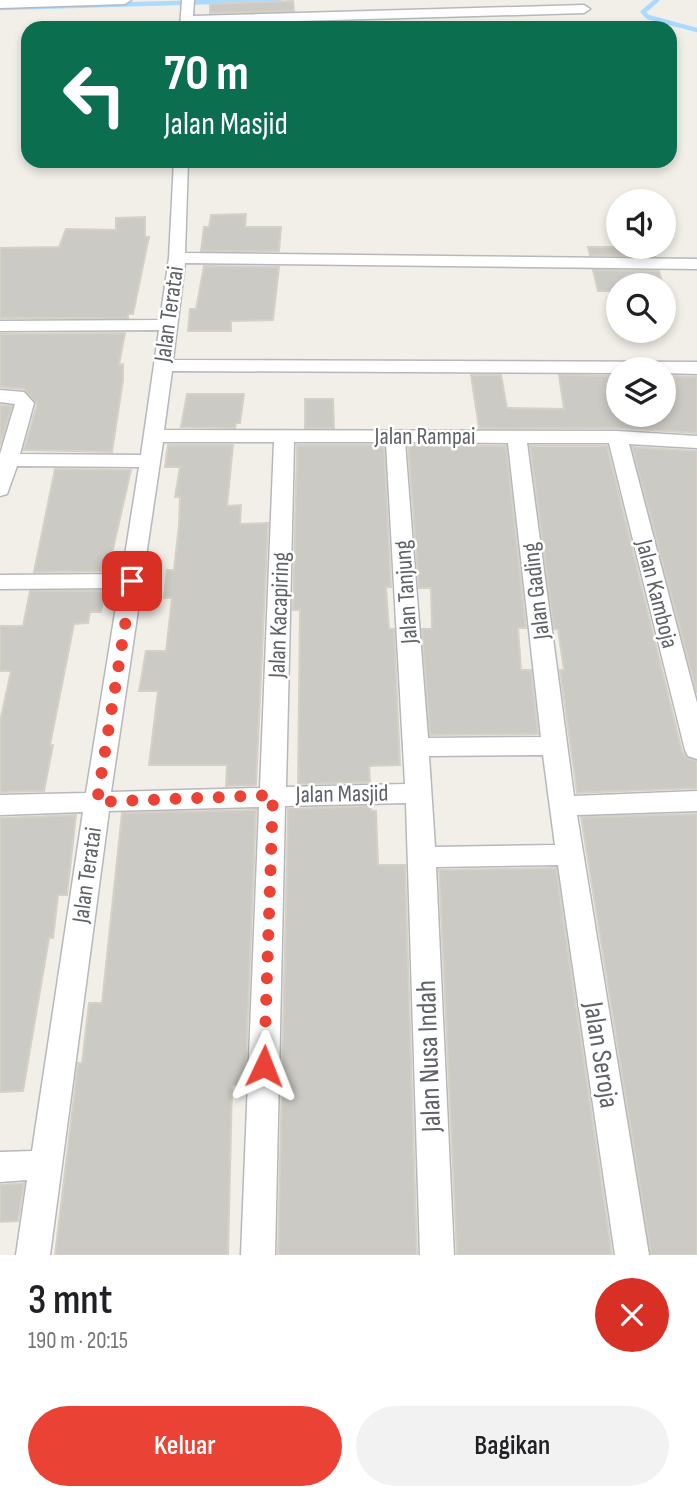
<!DOCTYPE html>
<html lang="id">
<head>
<meta charset="utf-8">
<style>
	body { margin:0; font-family:"Sofia Sans Condensed",sans-serif; background:#f2f2f2; color:#202124; height:100vh; display:flex; flex-direction:column; font-size:26px; white-space:nowrap }
	* { box-sizing:border-box; margin:0 }
	p { font-size:23px; color:#757577 }
	.icon { flex:none; width:38px; height:38px; fill:none; stroke:currentColor; stroke-width:2; stroke-linecap:round; stroke-linejoin:round }
	.map { position:relative; height:1255px; overflow:hidden }
	.drawer { display:flex; flex-direction:column; background:#fff; flex:1 }
	.drawer>* { flex:none }
	.top-card { position:absolute; left:21px; top:21px; width:656px; height:147px; border-radius:21px; box-shadow:0 4px 10px #0003; background:#0b6e4f; color:#fff; overflow:hidden }
	.fabs { position:absolute; left:606px; top:189px; display:grid; gap:14px }
	.fabs a { display:grid; place-items:center; width:70px; height:70px; border-radius:50%; background:#fff; box-shadow:0 4px 10px #0003; font-size:35px }
	.pin { position:absolute; display:grid; place-items:center; width:60px; height:60px; color:#fff; margin:-30px; border-radius:14px; box-shadow:0 4px 10px #0006 }
	.me { position:absolute; width:77px; margin:-38px; rotate:2deg; stroke-linejoin:round; filter:drop-shadow(0 0 5px #0008) }
	.turn { display:flex; align-items:center; gap:24px; height:147px; padding:0 28px; font-size:32px }
	.turn .icon { width:91px; height:91px; stroke-width:2.5 }
	.turn b { display:block; font-size:49px; line-height:60px }
	.round { display:grid; place-items:center; flex:none; width:74px; height:74px; border-radius:37px; background:#f2f2f2 }
	.headline { display:flex; align-items:center; justify-content:space-between; height:119px; padding:0 28px }
	h1 { font-size:42px; font-weight:600; line-height:52px }
	.button { display:flex; gap:14px; margin-top:auto; padding:14px 28px }
	.button a { flex:1; height:80px; border-radius:42px; background:#ea4335; color:#fff; font-size:28px; font-weight:600; line-height:80px; text-align:center }
	.button a+a { background:#f2f2f2; color:#202124 }
	.map>svg:first-child { display:block }
	.lines { fill:none; stroke-linecap:round; stroke-linejoin:round }
	.stream { stroke:#aadaff; stroke-width:4.5 }
	.building { fill:#cccac5; stroke:#d6d1c6; stroke-width:2 }
	.minor-casing { stroke:#b5b8bc; stroke-width:3 }
	.minor { fill:#fff; fill-rule:evenodd }
	.route { stroke:#ea4335; stroke-width:12; stroke-dasharray:0 21.6 }
	.labels { text-anchor:middle; dominant-baseline:central; stroke-width:5; stroke-linejoin:round; paint-order:stroke }
	.street-label { font-size:24px; fill:#5f6368; stroke:#fff }
	.near-street-label { font-size:28px; fill:#5f6368; stroke:#fff }
</style>
</head>
<body>
<div class="map">
<svg width="697" height="1255" viewBox="0 0 697 1255">
	<rect width="100%" height="100%" fill="#f1efe8"/>
	<g class="lines">
		<g class="stream">
			<polyline points="657,0 643,12 648,17 697,30"/>
			<polyline points="0,8 279,0"/>
		</g>
	</g>
	<g class="building">
		<polygon points="293,1 294,11 210,13 210,4"/>
		<polygon points="296,24 297,28 211,26"/>
		<polygon points="246,214 245,227 281,227 279,251 201,251 204,227 209,227 211,215"/>
		<polygon points="145,217 145,237 149,237 133,314 128,314 128,318 0,318 0,248 59,247 66,229 116,230 116,218"/>
		<polygon points="588,247 653,247 655,256 590,255"/>
		<polygon points="204,266 279,267 273,320 231,321 231,331 188,331 190,309 196,309"/>
		<polygon points="593,270 659,271 663,285 618,285 618,291 598,291"/>
		<polygon points="125,333 119,365 123,364 123,380 112,452 24,450 37,404 24,389 0,387 0,334"/>
		<polygon points="471,375 501,375 507,408 564,409 559,375 618,376 618,415 663,415 663,383 676,384 674,376 697,377 697,433 617,428 479,428"/>
		<polygon points="187,394 244,394 240,423 236,423 235,428 181,427"/>
		<polygon points="305,399 333,399 334,428 305,428"/>
		<polygon points="0,405 12,406 0,445"/>
		<polygon points="168,445 233,445 227,506 241,505 240,524 268,523 256,785 226,786 227,765 149,765 158,691 139,691 146,651 166,651 172,598 164,598 167,570 174,570 179,525 180,497 175,497 180,467 165,467"/>
		<polygon points="297,445 384,445 391,587 386,587 389,629 394,629 400,765 369,766 370,782 298,784 300,610 293,610"/>
		<polygon points="408,445 506,446 526,628 518,628 521,670 531,670 538,734 430,735 422,629 432,629 431,588 419,588"/>
		<polygon points="530,446 607,446 682,751 687,758 697,761 697,788 577,793 560,670 564,670 558,629 554,629"/>
		<polygon points="632,447 697,451 697,693"/>
		<polygon points="55,469 131,470 108,571 34,572"/>
		<polygon points="30,591 105,591 101,612 90,612 88,623 74,624 50,745 53,745 44,791 0,792 0,722 11,671 0,671 0,626 23,626"/>
		<polygon points="371,806 371,811 376,811 378,865 405,865 417,1255 278,1255 288,809"/>
		<polygon points="256,810 245,1085 232,1085 228,1255 55,1255 78,1063 82,1063 89,1003 102,1003 122,813"/>
		<polygon points="697,814 697,1255 651,1255 581,817"/>
		<polygon points="76,815 67,895 58,895 53,938 49,938 23,1091 0,1092 0,818"/>
		<polygon points="556,868 612,1255 457,1255 439,870"/>
		<polygon points="24,1183 18,1221 0,1222 0,1185"/>
	</g>
	<g class="lines">
		<defs>
			<g id="minor">
				<polygon points="0,0 131,0 125,4 0,8"/>
				<polygon points="182,0 194,0 193,16 584,5 590,9 584,13 193,24 192,28 180,28"/>
				<path d="M174,161h14l-3,92 512,6v10l-512,-6 -12,97 524,2v12l-34,-1v-4h-45v4l-446,-2 -8,59 453,1 80,5v12l-68,-4 68,259v56l-9,-3 -3,-6 -76,-307h-82l47,353 123,-5v20l-120,4 72,440h-34l-57,-390 -122,2 18,388h-34l-14,-452 -121,3 -10,449h-34l18,-448 -150,4 -59,444h-34l11,-75 -27,2v-30l32,-1 51,-339 -83,3v-20l86,-2 33,-205 -119,1v-14l122,-1 17,-107 -122,-1 -10,28 -7,2v-42l15,-50 -15,-2v-12l24,2 10,11 -14,51 121,1 18,-125 -159,1v-10l160,-1 9,-62zM163,442h111l-14,346 -149,4zM294,442h92l19,342 -119,3zM405,442l103,1 33,294 -113,1zM543,755l12,90 -120,2 -6,-91z"/>
			</g>
		</defs>
		<use href="#minor" class="minor-casing"/>
		<use href="#minor" class="minor"/>
	</g>
	<g class="lines">
		<polyline class="route" points="132,581 97,802 273,795 264,1066"/>
	</g>
	<g class="labels">
		<g class="street-label">
			<text transform="translate(169 314) rotate(-82)">Jalan Teratai</text>
			<text x="425" y="436">Jalan Rampai</text>
			<text transform="translate(536 591) rotate(-97)">Jalan Gading</text>
			<text transform="translate(406 592) rotate(-94)">Jalan Tanjung</text>
			<text transform="translate(657 594) rotate(76)">Jalan Kamboja</text>
			<text transform="translate(279 615) rotate(-88)">Jalan Kacapiring</text>
			<text transform="translate(342 794) rotate(-1)">Jalan Masjid</text>
			<text transform="translate(87 875) rotate(-82)">Jalan Teratai</text>
		</g>
		<g class="near-street-label">
			<text transform="translate(601 1055) rotate(81)">Jalan Seroja</text>
			<text transform="translate(429 1056) rotate(-92)">Jalan Nusa Indah</text>
		</g>
	</g>
</svg>
<div class="fabs">
<a><svg class="icon" aria-label="sound" viewBox="0 0 24 24"><path d="M4 9h4l5-4v14l-5-4H4zM17 9q2 3 0 6"/></svg></a>
<a><svg class="icon" aria-label="search" viewBox="0 0 24 24"><circle cx="10" cy="10" r="6"/><path d="M15 15l6 6"/></svg></a>
<a><svg class="icon" aria-label="layers" viewBox="0 0 24 24"><path d="M12 4l9 5-9 5-9-5zM3 14l9 5 9-5"/></svg></a>
</div>
<div class="pin" style="left:132px;top:581px;background:#d93025"><svg class="icon" aria-label="arrive" viewBox="0 0 24 24"><path d="M6 21V4h12l-3 4 3 4H6"/></svg></div>
<svg class="me" style="left:264px;top:1066px" viewBox="-20 -20 40 40"><path d="M0-17L14 15 0 8-14 15z" fill="#ea4335" stroke="#fff" stroke-width="4"/></svg>
<div class="top-card">
<div class="turn"><svg class="icon" aria-label="left" viewBox="0 0 24 24"><path d="M17 20v-9H6M10 6l-5 5 5 5"/></svg><div><b>70 m</b>Jalan Masjid</div></div>
</div>
</div>
<section class="drawer">
<div class="headline"><div><h1>3 mnt</h1><p>190 m · 20:15</p></div><a class="round" style="background:#d93025;color:#fff"><svg class="icon" aria-label="close" viewBox="0 0 24 24"><path d="M6 6l12 12M18 6L6 18"/></svg></a></div>
<div class="button"><a>Keluar</a><a>Bagikan</a></div>
</section>
</body>
</html>
